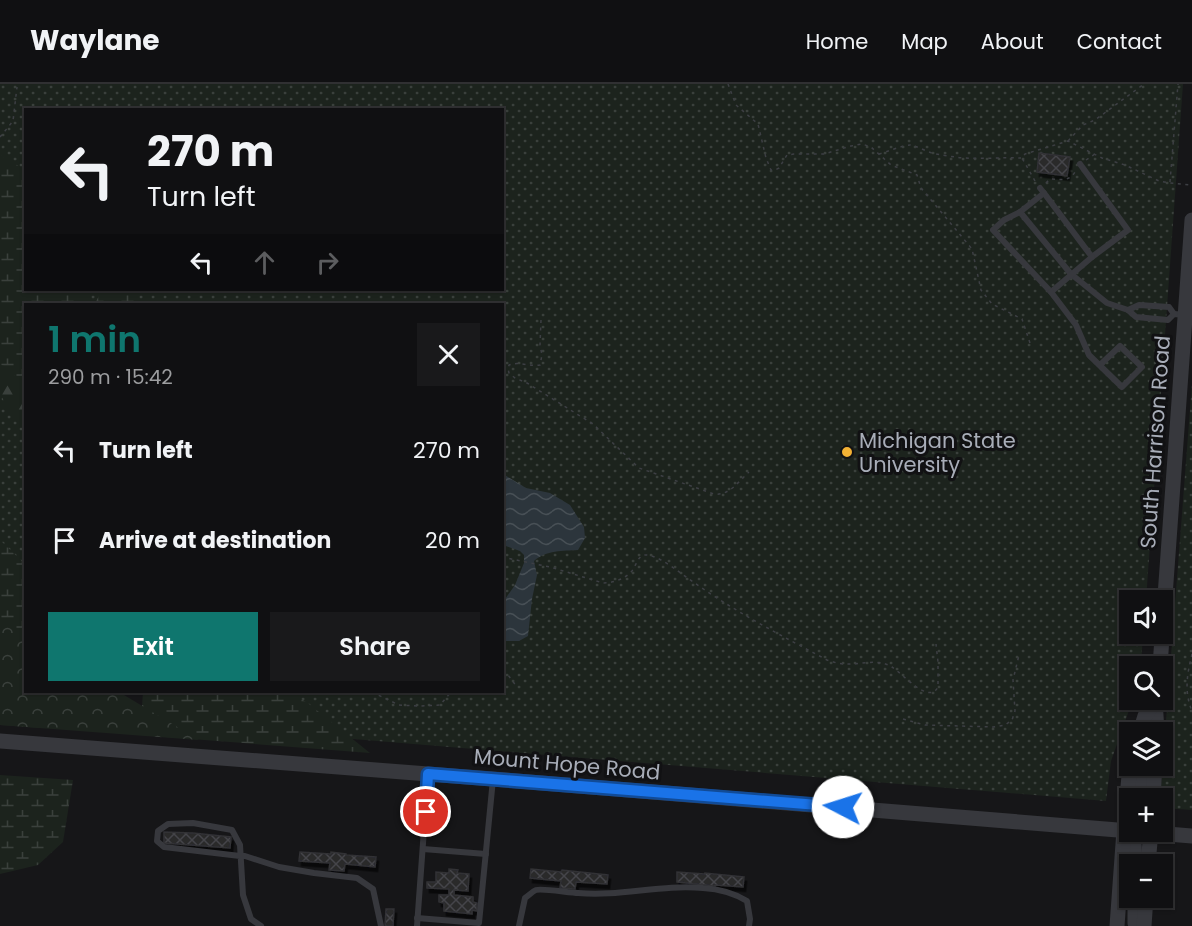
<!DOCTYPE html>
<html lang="en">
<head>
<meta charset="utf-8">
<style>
	body { margin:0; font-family:Poppins,sans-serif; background:#19191b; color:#f1f3f6; height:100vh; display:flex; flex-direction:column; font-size:22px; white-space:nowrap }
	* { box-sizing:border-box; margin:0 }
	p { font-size:20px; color:#9c9d9f }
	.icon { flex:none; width:33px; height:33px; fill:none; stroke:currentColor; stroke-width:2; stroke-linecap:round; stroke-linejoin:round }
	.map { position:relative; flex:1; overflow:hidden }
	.side { position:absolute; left:24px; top:219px; width:480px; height:390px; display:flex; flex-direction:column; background:#101012; border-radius:0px; box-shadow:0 2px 4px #0004,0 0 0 2px #303032 }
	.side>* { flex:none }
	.banner { position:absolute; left:24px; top:24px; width:480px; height:183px; border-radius:0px; box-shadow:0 2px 4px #0004,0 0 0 2px #303032; background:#101012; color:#f1f3f6; overflow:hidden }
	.fabs { position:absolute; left:1119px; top:506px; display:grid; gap:12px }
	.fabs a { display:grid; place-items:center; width:54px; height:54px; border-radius:0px; background:#101012; box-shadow:0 2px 4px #0004,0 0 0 2px #303032; font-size:30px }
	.pin { position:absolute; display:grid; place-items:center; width:51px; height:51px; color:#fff; margin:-26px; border:3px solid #fff; border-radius:50%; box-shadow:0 2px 6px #0007 }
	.me { position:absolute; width:66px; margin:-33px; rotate:275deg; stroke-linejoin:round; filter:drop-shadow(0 0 4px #0008) }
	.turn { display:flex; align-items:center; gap:21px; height:126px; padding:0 24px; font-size:27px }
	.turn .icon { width:78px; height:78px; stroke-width:2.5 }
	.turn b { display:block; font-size:42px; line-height:51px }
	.lanes { display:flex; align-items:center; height:57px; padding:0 24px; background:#0003; justify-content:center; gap:30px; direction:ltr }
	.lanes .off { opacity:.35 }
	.round { display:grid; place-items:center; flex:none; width:63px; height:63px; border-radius:0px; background:#19191b }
	.head { display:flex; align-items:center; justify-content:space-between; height:102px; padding:0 24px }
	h1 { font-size:36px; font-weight:600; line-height:45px; color:#0f766e }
	.action { display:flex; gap:12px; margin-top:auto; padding:12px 24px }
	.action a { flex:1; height:69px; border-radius:0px; background:#0f766e; color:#fff; font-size:24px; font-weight:600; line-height:69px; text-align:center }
	.action a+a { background:#19191b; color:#f1f3f6 }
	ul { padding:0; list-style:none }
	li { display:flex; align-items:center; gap:18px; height:90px; padding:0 24px }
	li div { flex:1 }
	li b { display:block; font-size:22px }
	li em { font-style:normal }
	header { display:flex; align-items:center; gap:36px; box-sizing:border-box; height:84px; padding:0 30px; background:#101012; border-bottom:2px solid #303032 }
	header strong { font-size:28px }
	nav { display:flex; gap:33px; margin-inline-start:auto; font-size:21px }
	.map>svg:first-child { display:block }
	.grass { fill:url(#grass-dots); fill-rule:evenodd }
	.forest { fill:url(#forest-firs) }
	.wetland { fill:url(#wetland-marsh) }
	.park { fill:url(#park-crowns) }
	.water { fill:url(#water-waves) }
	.building { fill:url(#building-cross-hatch); stroke:#303034; stroke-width:1.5; filter:url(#shadow) }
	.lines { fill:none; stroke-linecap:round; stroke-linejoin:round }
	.path { stroke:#3d3f44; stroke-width:1.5; stroke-dasharray:3 4.5; stroke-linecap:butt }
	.service { stroke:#37383d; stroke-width:6 }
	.tertiary { stroke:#37383d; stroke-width:15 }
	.route-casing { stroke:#114b97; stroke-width:15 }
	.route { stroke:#1a73e8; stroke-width:10 }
	.poi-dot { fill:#f2b134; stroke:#111113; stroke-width:2 }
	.labels { text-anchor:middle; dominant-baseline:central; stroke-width:6; stroke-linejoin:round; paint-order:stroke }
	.poi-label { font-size:21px; fill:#a8adb8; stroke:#111113; text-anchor:start }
	.street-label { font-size:21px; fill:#a8adb8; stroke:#111113 }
</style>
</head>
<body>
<header>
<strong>Waylane</strong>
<nav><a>Home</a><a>Map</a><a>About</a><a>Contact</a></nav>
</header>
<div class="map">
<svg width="1192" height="842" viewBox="0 0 1192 842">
	<defs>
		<pattern id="grass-dots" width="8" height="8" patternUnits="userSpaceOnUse" patternTransform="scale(1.5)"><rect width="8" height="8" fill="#1c231d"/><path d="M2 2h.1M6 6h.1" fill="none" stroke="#3a403c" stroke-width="1.8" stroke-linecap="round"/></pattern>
		<pattern id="forest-firs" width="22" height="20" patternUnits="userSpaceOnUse" patternTransform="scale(1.5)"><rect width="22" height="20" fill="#1c231d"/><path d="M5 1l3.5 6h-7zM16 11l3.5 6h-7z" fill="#3a403c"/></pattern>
		<pattern id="wetland-marsh" width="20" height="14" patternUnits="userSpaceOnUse" patternTransform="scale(1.5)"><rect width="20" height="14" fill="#1c231d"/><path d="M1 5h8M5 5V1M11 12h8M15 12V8" fill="none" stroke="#3a403c"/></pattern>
		<pattern id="park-crowns" width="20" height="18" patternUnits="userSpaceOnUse" patternTransform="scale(1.5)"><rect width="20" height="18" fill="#1c231d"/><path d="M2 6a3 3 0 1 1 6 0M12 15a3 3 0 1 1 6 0" fill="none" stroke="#3a403c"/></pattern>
		<pattern id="water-waves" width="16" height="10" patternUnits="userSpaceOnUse" patternTransform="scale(1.5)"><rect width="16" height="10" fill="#2c353c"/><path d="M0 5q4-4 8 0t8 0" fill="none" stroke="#485056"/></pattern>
		<pattern id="building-cross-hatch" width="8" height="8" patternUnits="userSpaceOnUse" patternTransform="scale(1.5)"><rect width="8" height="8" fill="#29292c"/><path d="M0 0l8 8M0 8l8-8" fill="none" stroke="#454548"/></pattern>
		<filter id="shadow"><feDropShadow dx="2.5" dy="4.5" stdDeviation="0" flood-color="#0009"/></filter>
	</defs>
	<rect width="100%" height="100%" fill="#161618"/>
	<g class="grass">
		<path d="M0,0h1183l-37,516h-16v33h13l-2,33h-11v33h3l-22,62 -5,40 -899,-74 -58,-35h353v-388h-476l-1,312 -25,-16zM26,26h476v180h-476z"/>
		<polygon points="1192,300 1192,726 1163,724 1162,714 1160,714"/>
	</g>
	<path class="forest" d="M0,281l9,1 16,26v33c-25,-20 -25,-28 -25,-60z"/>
	<g class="wetland">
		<polygon points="0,71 25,86 26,206 93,206 85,220 26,220 25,308 9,283 0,281"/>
		<polygon points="103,206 130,206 136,220 94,220"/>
		<polygon points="0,456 25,480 26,608 40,644 0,641"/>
		<polygon points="143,608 290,608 309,620 370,669 140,651"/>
		<polygon points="0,691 73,696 63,758 38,781 0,790"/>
	</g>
	<polygon class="park" points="0,535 25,550 26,608 119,608 199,656 0,641"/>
	<path class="water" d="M503,390l23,14 24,5 20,12 14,22 1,11 -7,12c-15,1 -32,0 -44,11l3,14 -5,24 -4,37 -9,5h-16v-39l12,-17 9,-22v-8l-4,-4 -17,-6z"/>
	<g class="building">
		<polygon points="1039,69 1070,73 1067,92 1037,88"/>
		<polygon points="164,748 193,749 231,753 230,764 164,759"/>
		<polygon points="300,768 331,770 331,768 346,770 346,771 376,773 375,783 345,780 344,787 329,786 330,779 299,777"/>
		<polygon points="449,785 458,786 457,789 469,790 468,807 454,806 454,811 473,813 473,818 477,819 477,827 472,826 472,830 444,827 444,819 439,818 439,811 449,811 449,805 427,804 427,798 436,798 436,788 449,789"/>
		<polygon points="531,785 561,788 562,786 608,791 607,800 576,798 575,805 560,804 561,797 530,794"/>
		<polygon points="677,788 705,790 705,789 744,793 743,803 715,801 715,802 677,798"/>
		<polygon points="386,825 394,825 393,842 385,842"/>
	</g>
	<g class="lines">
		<g class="path">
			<polyline points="728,0 736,21 758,40 766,74 771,86 775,86 779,84 787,71 794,70 824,70 851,62 862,60 871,63 891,81 917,91 921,104 972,165 981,206 992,220 1022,235 1030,259"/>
			<polyline points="0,53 13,37 17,3"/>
			<polyline points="1068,57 1083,41 1095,36 1144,0"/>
			<path d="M879,70c8,-2 24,-9 31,-9 7,1 15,6 22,8 8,2 16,3 23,4 22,3 44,0 66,1"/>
			<polyline points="1086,76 1095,70"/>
			<polyline points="1035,97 1022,74 1025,70 1068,57 1102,74 1125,81 1159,97 1170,99 1192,101"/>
			<polyline points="1170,98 1178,0"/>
			<path d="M1046,99l4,-4c11,0 19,3 25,-7"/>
			<path d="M541,236l-1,25 2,10 -2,10c-10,2 -21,-4 -31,0l-1,4 1,4 6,5 12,5 66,41 46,44 75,26c15,2 24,-12 35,-22"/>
			<path d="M502,473l48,10 53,16c10,0 22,-4 29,-12 4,-5 6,-16 13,-16 12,-1 34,17 44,24 43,31 91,56 138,81 6,2 12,4 18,4 16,1 33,-6 47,3 11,7 37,38 46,20v-25l-2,-18"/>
			<path d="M1192,570c-5,20 -8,38 0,57"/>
			<polyline points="502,588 508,591 517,603"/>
			<polyline points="372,608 399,621 419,622 440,621 451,608"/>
			<polyline points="903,635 925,641 993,643 1005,641 1012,636 1015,627 1013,596 1019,571"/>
		</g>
		<g class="service">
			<polyline points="1040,104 1044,109 1020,128 1071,190 1107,219 1128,226 1136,233 1168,236 1174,230 1185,231"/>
			<polyline points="1044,109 1092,173 1128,146 1080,80"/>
			<polyline points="1020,128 1004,136 993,146 1051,208 1092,173"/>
			<polyline points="1051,208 1076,241 1089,271 1122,303 1142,283 1120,262 1100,281"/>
			<polyline points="1128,226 1139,221 1169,223 1174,230"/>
			<polyline points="423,765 486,770"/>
			<polyline points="417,834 479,839 493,695"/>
			<polyline points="261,842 251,835 243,811 240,761 232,746 193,739 168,740 158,747 157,757 164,763 240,772 245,772 279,783 314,789 357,794 373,805 381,842"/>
			<polyline points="417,842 428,690"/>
			<path d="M519,842l6,-28c3,-2 8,-7 11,-8 6,-2 34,3 42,3 42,4 83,-9 125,-5 16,1 31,5 44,13l3,18 -1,7"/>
		</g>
		<g class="tertiary">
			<polyline points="1160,582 1192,136"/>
			<polyline points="1155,615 1157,648"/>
			<polyline points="1140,648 1145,632 1155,617"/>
			<polyline points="0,657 493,695 1130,747"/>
			<polyline points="1141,714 1143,681"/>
			<polyline points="1153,714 1155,681"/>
			<polyline points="1131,747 1192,752"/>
			<polyline points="1131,747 1134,758 1135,780"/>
			<polyline points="1148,780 1151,747"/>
			<polyline points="1135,839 1135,813"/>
			<polyline points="1117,842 1124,746 1130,681"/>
			<polyline points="1144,842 1146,813"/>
		</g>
	</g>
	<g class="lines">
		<defs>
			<polyline id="route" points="426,728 428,690 843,723"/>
		</defs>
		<use href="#route" class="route-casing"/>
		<use href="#route" class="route"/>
	</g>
	<circle class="poi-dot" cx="847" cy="368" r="6"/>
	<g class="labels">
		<g class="poi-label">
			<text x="859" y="356">Michigan State<tspan x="859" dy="24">University</tspan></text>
		</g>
		<g class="street-label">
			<text transform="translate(1155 358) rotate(-86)">South Harrison Road</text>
			<text transform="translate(567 680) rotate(5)">Mount Hope Road</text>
		</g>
	</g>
</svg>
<div class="fabs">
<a><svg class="icon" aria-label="sound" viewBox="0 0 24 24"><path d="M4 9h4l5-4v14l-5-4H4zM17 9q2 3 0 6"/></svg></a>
<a><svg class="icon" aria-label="search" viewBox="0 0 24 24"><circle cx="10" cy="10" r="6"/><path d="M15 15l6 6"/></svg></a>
<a><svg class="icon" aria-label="layers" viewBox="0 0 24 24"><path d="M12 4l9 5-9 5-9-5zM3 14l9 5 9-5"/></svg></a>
<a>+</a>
<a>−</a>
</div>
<div class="pin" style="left:426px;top:728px;background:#d93025"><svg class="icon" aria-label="arrive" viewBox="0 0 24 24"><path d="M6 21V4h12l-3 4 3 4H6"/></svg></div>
<svg class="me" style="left:843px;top:723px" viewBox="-20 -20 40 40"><circle r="19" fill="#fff"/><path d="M0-13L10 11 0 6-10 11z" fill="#1a73e8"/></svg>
<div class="banner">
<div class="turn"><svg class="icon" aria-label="left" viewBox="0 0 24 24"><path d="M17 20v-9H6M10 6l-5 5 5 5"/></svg><div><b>270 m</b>Turn left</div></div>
<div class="lanes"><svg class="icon" aria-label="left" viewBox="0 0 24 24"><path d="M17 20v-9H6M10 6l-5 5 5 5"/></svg><svg class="icon off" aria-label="ahead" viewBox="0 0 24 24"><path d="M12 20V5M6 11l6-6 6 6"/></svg><svg class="icon off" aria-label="right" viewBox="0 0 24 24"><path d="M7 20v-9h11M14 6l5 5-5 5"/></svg></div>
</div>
<section class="side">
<div class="head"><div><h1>1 min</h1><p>290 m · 15:42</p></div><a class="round"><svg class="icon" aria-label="close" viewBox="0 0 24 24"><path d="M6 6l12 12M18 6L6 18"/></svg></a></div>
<ul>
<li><svg class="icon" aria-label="left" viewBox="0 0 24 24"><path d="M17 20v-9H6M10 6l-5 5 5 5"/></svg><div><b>Turn left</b></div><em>270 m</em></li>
<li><svg class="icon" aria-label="arrive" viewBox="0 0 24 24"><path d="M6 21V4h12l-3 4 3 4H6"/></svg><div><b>Arrive at destination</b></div><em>20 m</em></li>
</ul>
<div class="action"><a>Exit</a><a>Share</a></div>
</section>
</div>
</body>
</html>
